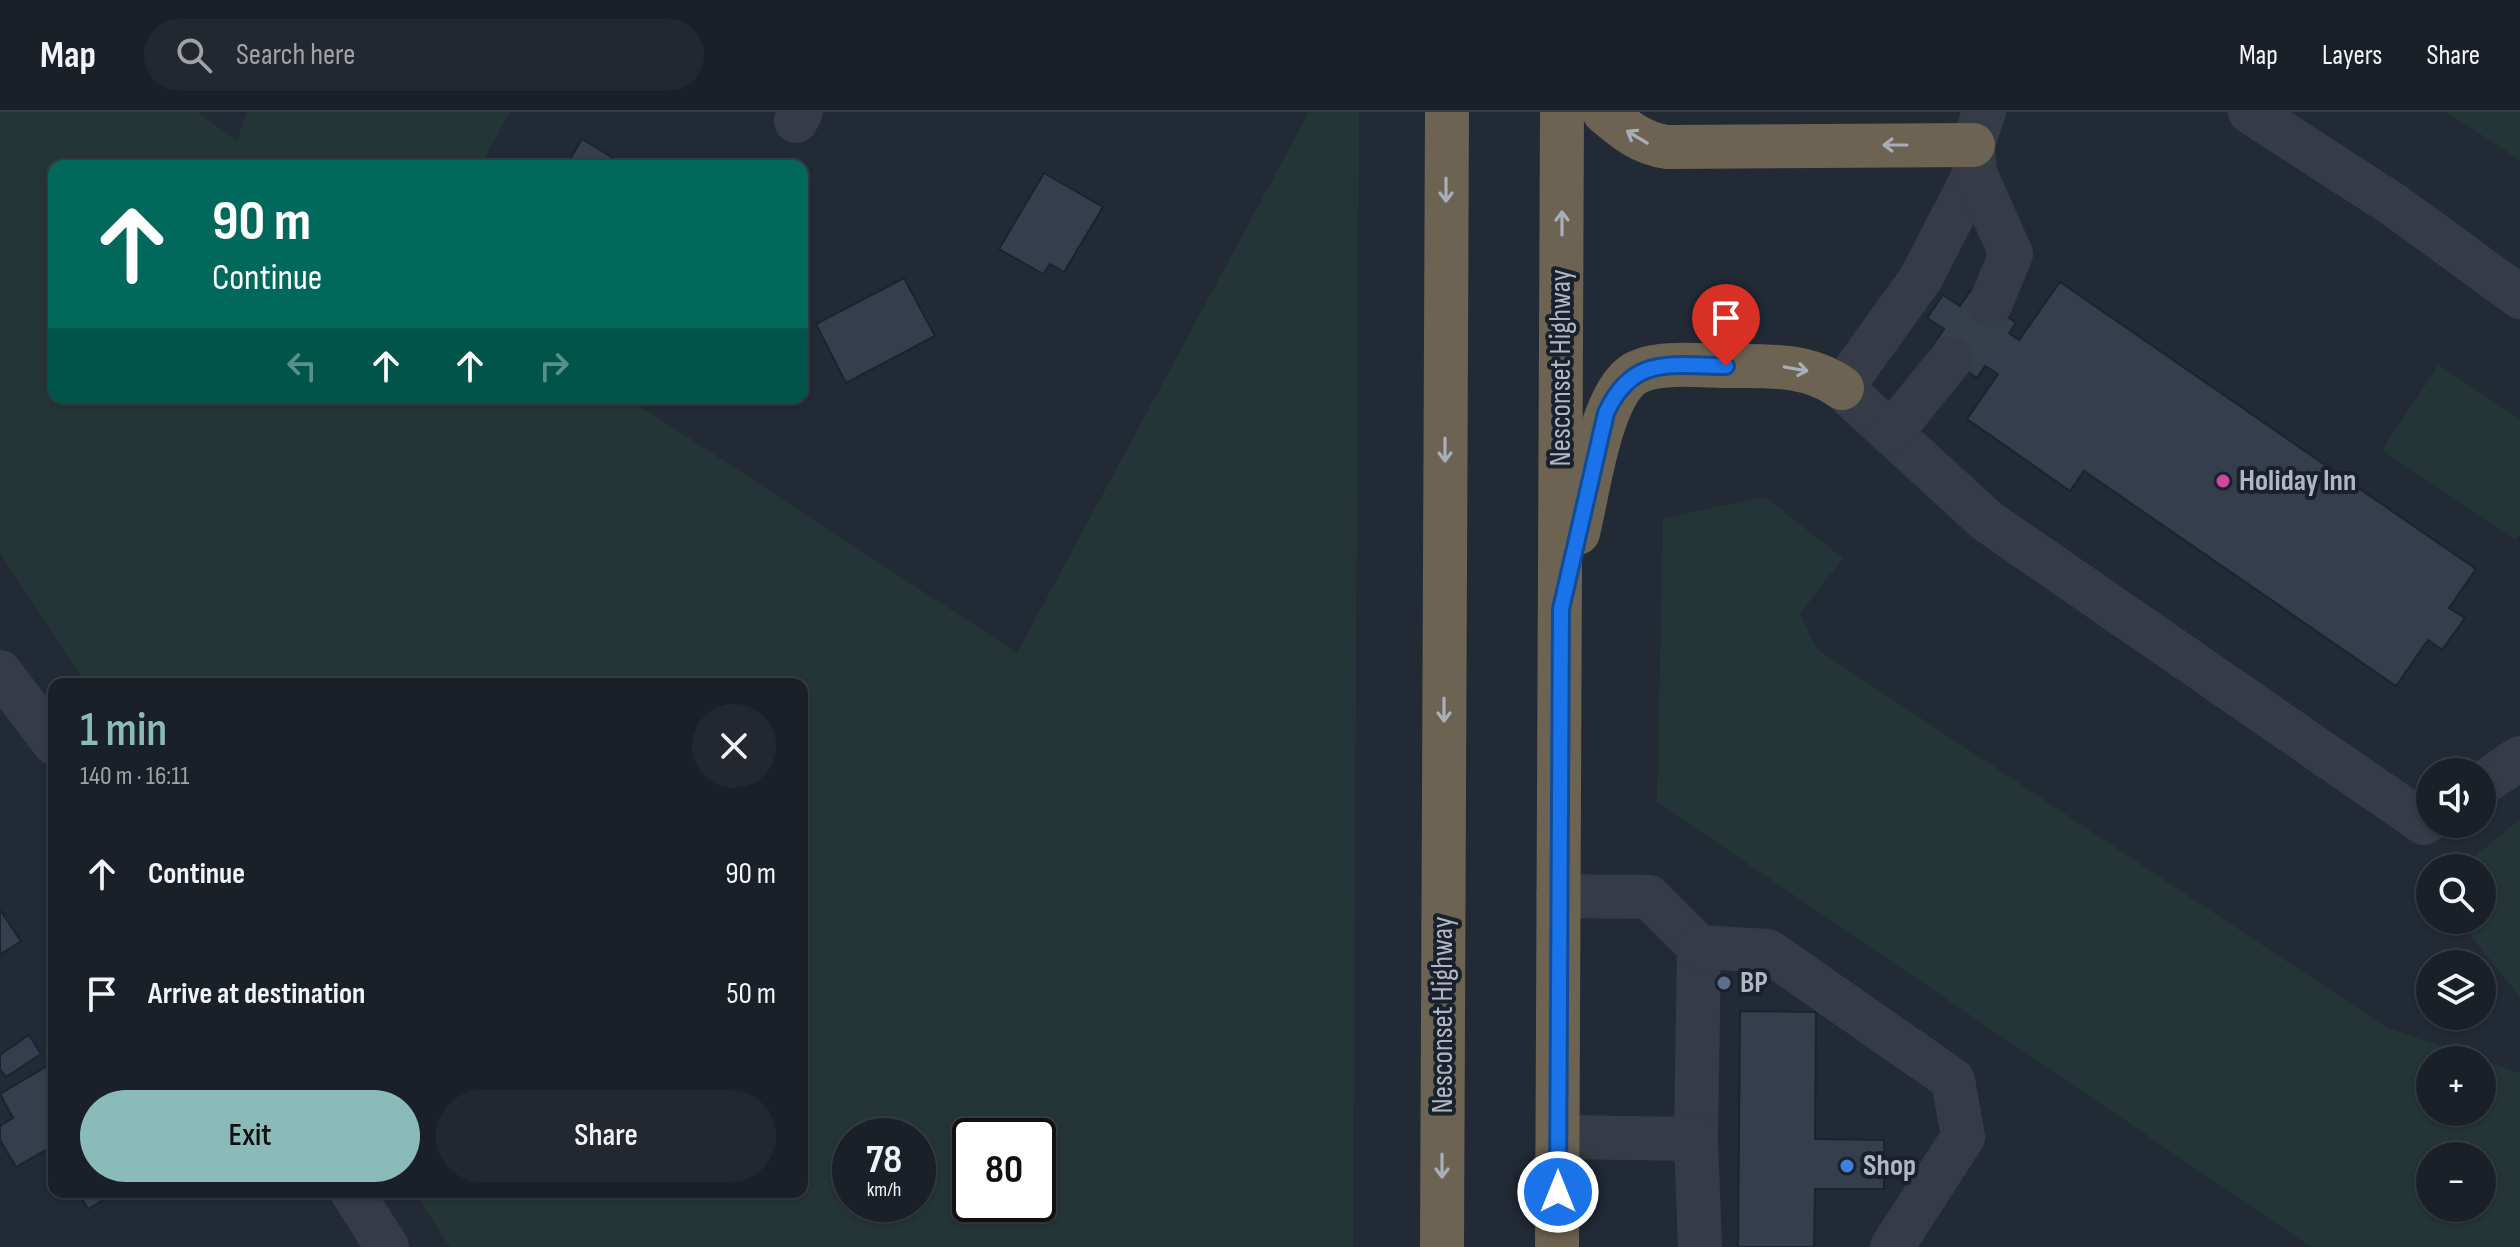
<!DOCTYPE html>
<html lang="en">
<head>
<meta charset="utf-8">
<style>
	body { margin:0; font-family:"Sofia Sans Condensed",sans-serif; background:#232830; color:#f1f3f6; height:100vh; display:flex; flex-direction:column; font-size:30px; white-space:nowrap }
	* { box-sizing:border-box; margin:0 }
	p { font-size:26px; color:#9fa3a8 }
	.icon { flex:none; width:44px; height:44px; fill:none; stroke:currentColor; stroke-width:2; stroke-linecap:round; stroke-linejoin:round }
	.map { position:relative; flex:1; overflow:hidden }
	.panel { position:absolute; left:48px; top:566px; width:760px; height:520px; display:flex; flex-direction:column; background:#1a2028; border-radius:16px; box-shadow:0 2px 6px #0004,0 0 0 2px #383e45 }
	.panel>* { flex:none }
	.top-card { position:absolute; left:48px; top:48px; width:760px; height:244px; border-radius:16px; box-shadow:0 2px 6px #0004,0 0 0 2px #383e45; background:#00695c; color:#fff; overflow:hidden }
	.buttons { position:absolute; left:2416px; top:646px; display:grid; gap:16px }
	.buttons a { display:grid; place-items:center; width:80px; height:80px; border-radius:50%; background:#1a2028; box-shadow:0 2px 6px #0004,0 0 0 2px #383e45; font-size:40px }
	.speed { position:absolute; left:832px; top:1006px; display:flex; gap:16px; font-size:40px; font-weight:700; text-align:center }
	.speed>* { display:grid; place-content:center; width:104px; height:104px; border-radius:50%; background:#1a2028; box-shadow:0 2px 6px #0004,0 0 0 2px #383e45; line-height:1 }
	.speed small { font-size:20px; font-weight:400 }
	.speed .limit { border:4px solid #111; border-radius:12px; background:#fff; color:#111 }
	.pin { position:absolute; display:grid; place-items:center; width:68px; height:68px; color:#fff; margin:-82px -34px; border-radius:50% 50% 50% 0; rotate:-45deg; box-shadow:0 0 8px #0007 }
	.pin .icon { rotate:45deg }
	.me { position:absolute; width:88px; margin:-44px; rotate:0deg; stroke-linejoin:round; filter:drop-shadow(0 0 6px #0008) }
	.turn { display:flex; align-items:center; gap:28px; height:168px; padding:0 32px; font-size:36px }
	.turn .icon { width:104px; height:104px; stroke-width:2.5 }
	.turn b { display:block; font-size:56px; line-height:68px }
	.lanes { display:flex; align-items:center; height:76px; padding:0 32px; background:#0003; justify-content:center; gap:40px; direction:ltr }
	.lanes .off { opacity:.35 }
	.round { display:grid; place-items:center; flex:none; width:84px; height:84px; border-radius:42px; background:#232830 }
	.summary { display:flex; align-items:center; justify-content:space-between; height:136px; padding:0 32px }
	h1 { font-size:48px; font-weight:600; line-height:60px; color:#8bbbb9 }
	.action { display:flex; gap:16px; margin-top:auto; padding:16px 32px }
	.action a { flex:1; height:92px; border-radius:48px; background:#8bbbb9; color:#111; font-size:32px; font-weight:600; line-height:92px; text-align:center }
	.action a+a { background:#232830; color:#f1f3f6 }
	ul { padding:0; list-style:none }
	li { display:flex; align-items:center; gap:24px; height:120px; padding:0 32px }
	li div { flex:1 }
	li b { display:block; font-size:30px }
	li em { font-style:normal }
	header { display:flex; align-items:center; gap:48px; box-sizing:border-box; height:112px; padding:0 40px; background:#1a2028; border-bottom:2px solid #383e45 }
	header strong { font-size:38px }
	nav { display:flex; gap:44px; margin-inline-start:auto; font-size:28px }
	.search { width:560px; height:72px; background:#232830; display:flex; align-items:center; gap:20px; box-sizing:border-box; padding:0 28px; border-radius:44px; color:#9fa3a8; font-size:30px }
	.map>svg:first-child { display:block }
	.green { fill:#243537; fill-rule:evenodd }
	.building { fill:#343e4d; stroke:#1d232e; stroke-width:2 }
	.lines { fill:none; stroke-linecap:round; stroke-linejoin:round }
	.minor-tunnel { stroke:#373f4b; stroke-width:44; stroke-dasharray:44 22; stroke-linecap:butt }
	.minor { stroke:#353c47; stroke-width:44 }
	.highway { stroke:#6c6353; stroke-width:44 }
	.oneway { stroke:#a9afb8 }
	.route-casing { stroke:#114b97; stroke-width:20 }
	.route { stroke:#1a73e8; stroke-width:14 }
	.hotel-dot { fill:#d1479c; stroke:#1b212c; stroke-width:3 }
	.service-dot { fill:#5c6f8a; stroke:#1b212c; stroke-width:3 }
	.shop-dot { fill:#3f7fe0; stroke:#1b212c; stroke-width:3 }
	.labels { text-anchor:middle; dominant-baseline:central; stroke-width:8; stroke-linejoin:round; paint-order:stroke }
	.street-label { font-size:30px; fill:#b0b7c3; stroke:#1b212c }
	.poi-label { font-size:30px; font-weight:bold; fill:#b0b7c3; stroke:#1b212c; text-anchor:start }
</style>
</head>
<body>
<header>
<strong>Map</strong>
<div class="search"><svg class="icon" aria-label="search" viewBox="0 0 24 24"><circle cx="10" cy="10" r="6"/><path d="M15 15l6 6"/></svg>Search here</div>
<nav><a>Map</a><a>Layers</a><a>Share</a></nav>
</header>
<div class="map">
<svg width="2520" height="1135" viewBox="0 0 2520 1135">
	<rect width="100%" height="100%" fill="#222a36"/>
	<g class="green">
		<path d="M0,0h197l40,29 10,-29h263l-30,54h-426v232h574l389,255 292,-541h50l-6,1135h-903l-36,-55h388v-508h-716l-86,-131zM850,1024h68v68h-68zM970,1024h68v68h-68z"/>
		<polygon points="2448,0 2520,0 2520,48 2447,0"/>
		<polygon points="2439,253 2520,307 2520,422 2516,428 2382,338"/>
		<path d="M1765,385l78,61 -43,56 17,35 570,379 95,32h-52v52h52v-52l38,13v174h-209l-654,-445 6,-284zM2430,1044h52v52h-52z"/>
		<polygon points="2520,707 2520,885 2458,808 2482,808 2482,756 2461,756"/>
	</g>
	<g class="building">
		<polygon points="582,27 626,54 566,54"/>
		<polygon points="1044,61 1103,95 1064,160 1050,152 1043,162 999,137"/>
		<polygon points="904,166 935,224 846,271 816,212"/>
		<polygon points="2060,170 2476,457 2449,496 2465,506 2442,538 2428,528 2396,574 2084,359 2070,379 1967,307 1998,262 1985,254 1977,266 1932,235 1944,217 1927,206 1943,183 1960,194 1970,179 2016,211 2009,221 2019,228"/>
		<polygon points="0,798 21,829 0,843"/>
		<polygon points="1740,899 1816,900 1815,1027 1884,1028 1884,1077 1815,1077 1814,1135 1738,1135"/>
		<polygon points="29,923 41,942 6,965 0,957 0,943"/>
		<polygon points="54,950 54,1039 51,1035 16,1055 0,1028 0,1014 13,1006 0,982"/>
		<polygon points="78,1080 117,1080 88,1097"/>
	</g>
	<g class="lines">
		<polyline class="minor-tunnel" points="1951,247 1990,193"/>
		<g class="minor">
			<polyline points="1984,0 1973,33 1975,61 1921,166 1842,276 1987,409 2424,711 2430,707"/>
			<polyline points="2250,0 2394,93 2520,185"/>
			<polyline points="796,9 801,0"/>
			<polyline points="1975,61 2011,142 1990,193"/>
			<polyline points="1891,321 1951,247"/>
			<polyline points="0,560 54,631"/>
			<polyline points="2482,672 2520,646"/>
			<polyline points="1558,784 1649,785 1699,835 1696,1027"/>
			<polyline points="1699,835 1768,839 1953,968 1963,1025 1892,1135"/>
			<polyline points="1558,1025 1696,1027 1700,1135"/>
			<polyline points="352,1080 387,1135"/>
		</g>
		<g class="highway">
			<path d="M1604,0c20,17 36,31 63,35l306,-2"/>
			<path d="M1578,421c10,-40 22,-137 56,-159 22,-14 70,-8 96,-8 41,0 78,-2 112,22"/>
			<polyline points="1442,1135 1447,0"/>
			<polyline points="1557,1135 1562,0"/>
		</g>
	</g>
	<defs><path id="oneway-shaft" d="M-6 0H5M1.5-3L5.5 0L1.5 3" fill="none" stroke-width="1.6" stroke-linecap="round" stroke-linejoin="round" transform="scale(2)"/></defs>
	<g class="oneway">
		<use href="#oneway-shaft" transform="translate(1637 25) rotate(-149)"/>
		<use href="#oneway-shaft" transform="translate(1895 33) rotate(180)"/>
		<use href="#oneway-shaft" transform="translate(1446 78) rotate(90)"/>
		<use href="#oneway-shaft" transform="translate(1562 111) rotate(-90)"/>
		<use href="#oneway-shaft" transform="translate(1796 257) rotate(10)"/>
		<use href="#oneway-shaft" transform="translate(1445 338) rotate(90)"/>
		<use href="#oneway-shaft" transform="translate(1444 598) rotate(90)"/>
		<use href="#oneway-shaft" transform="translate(1442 1054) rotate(90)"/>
	</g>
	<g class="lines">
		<defs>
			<path id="route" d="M1558,1080l3,-583 45,-196c27,-59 66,-47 120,-47"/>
		</defs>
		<use href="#route" class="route-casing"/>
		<use href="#route" class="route"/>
	</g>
	<circle class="hotel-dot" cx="2223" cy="369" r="8"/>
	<circle class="service-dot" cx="1724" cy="871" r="8"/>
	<circle class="shop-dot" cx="1847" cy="1054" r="8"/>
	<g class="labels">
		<g class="street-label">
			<text transform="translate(1561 256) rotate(-90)">Nesconset Highway</text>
			<text transform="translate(1443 903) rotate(-90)">Nesconset Highway</text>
		</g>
		<g class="poi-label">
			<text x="2239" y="369">Holiday Inn</text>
			<text x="1740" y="871">BP</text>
			<text x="1863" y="1054">Shop</text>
		</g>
	</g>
</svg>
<div class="buttons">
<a><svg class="icon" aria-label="sound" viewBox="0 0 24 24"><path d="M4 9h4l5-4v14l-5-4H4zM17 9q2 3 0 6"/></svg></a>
<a><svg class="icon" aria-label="search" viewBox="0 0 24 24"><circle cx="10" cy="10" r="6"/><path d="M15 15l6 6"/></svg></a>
<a><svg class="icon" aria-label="layers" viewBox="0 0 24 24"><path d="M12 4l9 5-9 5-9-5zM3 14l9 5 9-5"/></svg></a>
<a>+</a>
<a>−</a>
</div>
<div class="speed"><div>78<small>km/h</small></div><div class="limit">80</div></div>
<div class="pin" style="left:1726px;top:254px;background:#d93025"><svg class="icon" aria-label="arrive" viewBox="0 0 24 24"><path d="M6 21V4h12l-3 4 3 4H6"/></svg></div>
<svg class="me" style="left:1558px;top:1080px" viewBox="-20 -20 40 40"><circle r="17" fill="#1a73e8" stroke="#fff" stroke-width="3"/><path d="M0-11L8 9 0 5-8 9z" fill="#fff"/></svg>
<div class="top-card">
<div class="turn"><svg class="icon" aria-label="ahead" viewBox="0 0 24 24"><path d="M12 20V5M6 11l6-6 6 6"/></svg><div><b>90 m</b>Continue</div></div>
<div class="lanes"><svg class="icon off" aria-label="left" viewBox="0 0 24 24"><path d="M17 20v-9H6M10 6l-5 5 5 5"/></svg><svg class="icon" aria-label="ahead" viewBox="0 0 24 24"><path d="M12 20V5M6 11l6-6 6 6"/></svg><svg class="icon" aria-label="ahead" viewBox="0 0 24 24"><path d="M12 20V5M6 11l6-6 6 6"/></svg><svg class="icon off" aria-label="right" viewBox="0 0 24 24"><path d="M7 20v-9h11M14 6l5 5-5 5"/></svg></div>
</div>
<section class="panel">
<div class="summary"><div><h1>1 min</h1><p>140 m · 16:11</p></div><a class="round"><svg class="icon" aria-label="close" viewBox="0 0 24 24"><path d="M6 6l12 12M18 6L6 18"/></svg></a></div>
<ul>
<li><svg class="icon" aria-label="ahead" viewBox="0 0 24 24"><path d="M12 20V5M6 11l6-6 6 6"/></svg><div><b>Continue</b></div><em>90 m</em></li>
<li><svg class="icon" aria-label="arrive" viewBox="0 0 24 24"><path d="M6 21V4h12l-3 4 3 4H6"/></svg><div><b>Arrive at destination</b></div><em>50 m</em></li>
</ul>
<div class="action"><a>Exit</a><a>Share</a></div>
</section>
</div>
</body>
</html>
